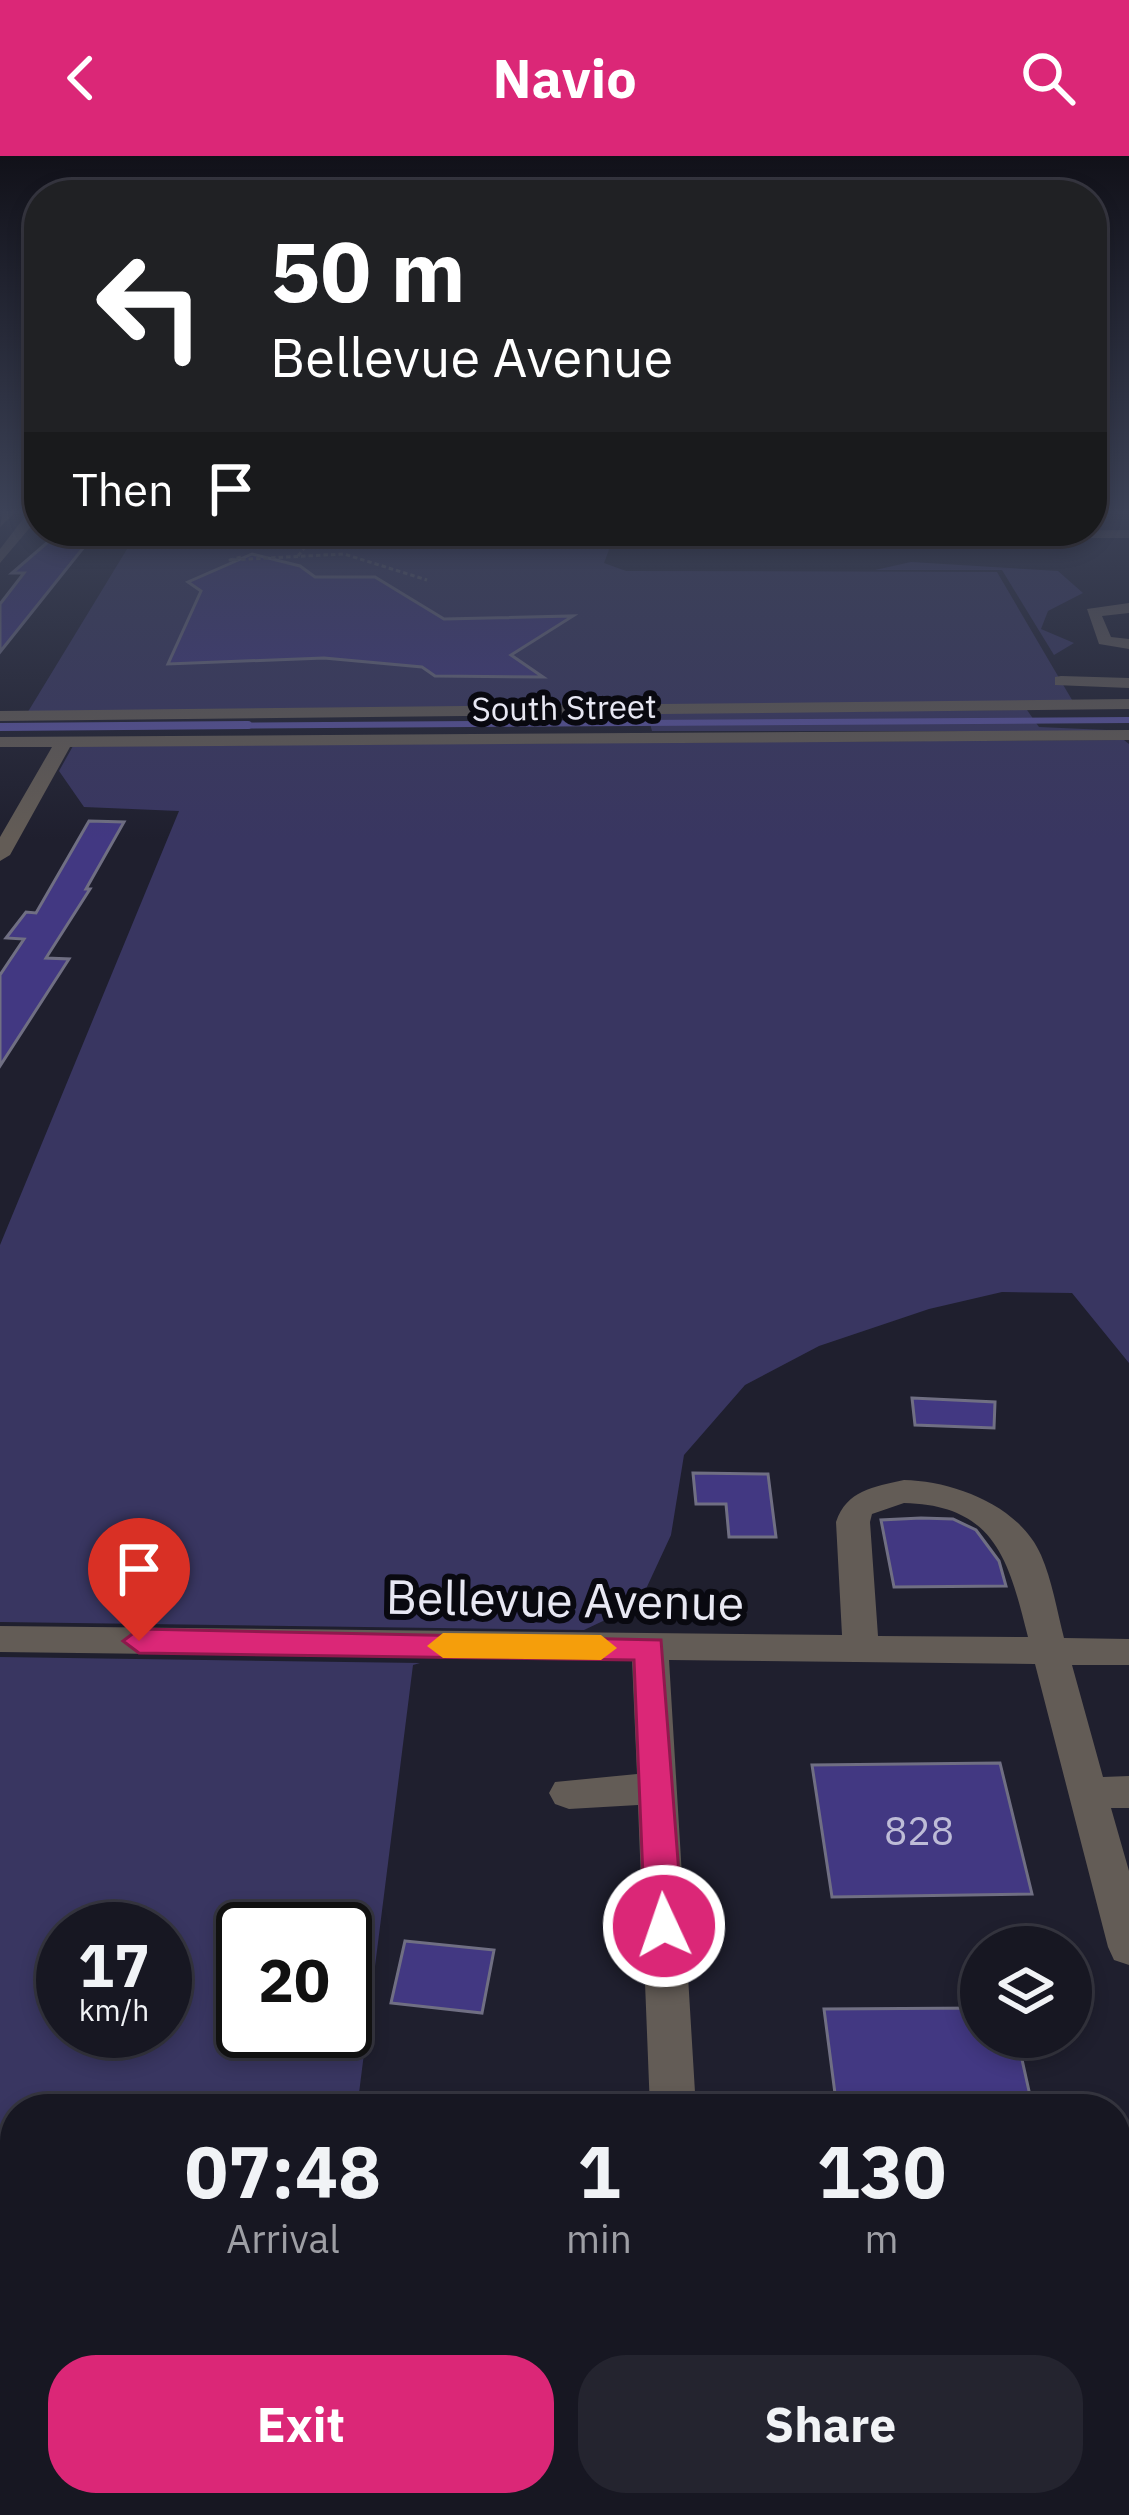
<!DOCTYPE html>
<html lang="en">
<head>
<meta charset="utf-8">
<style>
	body { margin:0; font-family:"IBM Plex Sans",sans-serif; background:#24242f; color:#f1f3f6; height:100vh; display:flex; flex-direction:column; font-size:45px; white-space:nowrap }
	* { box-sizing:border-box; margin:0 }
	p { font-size:39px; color:#9e9fa5 }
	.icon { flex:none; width:66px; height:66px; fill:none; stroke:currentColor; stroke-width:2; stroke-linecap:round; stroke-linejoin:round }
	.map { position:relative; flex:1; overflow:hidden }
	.sheet { position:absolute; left:0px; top:1938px; width:1131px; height:423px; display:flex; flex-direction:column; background:#171722; border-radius:48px 48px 0 0; box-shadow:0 6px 18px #0003,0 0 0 3px #363640 }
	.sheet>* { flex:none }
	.top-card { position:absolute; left:24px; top:24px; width:1083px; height:366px; border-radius:48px; box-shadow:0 6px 18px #0003,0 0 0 3px #363640; background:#202124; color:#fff; overflow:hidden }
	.controls { position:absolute; left:960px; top:1770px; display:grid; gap:24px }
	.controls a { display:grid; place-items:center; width:132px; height:132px; border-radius:50%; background:#171722; box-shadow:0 6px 18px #0003,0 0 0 3px #363640; font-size:60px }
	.speed { position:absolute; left:36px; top:1746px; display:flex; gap:24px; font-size:60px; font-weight:700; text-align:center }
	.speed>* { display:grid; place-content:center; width:156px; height:156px; border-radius:50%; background:#171722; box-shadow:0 6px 18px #0003,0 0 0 3px #363640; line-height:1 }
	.speed small { font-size:30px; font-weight:400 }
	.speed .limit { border:6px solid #111; border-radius:18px; background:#fff; color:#111 }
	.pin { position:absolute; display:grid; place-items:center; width:102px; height:102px; color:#fff; margin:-123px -51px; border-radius:50% 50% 50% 0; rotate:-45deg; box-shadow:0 0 12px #0007 }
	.pin .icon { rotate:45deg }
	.me { position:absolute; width:132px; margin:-66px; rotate:357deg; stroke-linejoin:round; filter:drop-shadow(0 0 9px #0008) }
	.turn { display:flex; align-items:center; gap:42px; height:252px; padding:0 48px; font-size:54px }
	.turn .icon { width:156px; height:156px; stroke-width:2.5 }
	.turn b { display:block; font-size:84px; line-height:102px }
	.then { display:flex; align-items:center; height:114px; padding:0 48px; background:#0003; gap:24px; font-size:45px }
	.eta { display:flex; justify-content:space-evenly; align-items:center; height:204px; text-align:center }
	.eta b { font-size:72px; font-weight:700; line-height:84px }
	.primary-button { display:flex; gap:24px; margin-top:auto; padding:24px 48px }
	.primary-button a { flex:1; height:138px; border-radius:48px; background:#db2777; color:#fff; font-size:48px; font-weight:700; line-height:138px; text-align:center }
	.primary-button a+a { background:#24242f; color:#f1f3f6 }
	header { display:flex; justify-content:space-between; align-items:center; height:156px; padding:0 48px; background:#db2777; color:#fff; font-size:54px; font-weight:700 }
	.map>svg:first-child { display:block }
	.green { fill:#393661; fill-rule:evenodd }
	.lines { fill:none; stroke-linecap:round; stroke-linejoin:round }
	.stream-far1 { stroke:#5b54a0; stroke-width:6 }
	.stream { stroke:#5b54a0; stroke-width:8 }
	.building { fill:#423882; stroke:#706f83; stroke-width:3 }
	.path { stroke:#646471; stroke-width:3; stroke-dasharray:4.5 3; stroke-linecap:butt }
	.minor { fill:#635c56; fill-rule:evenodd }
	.route { fill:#db2777; stroke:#8e194d; stroke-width:3 }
	.slow { fill:#f59e0b }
	.labels { text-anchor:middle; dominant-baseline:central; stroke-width:12; stroke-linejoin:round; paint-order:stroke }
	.far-street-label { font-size:33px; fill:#e8e8f3; stroke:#090910 }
	.near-number-label { font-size:39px; fill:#bebcd7 }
	.near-street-label { font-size:48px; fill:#e8e8f3; stroke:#090910 }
</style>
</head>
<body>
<header><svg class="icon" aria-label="back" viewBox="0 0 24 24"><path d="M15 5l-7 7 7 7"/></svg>Navio<svg class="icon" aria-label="search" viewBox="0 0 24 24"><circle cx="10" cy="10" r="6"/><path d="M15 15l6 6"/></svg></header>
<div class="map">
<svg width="1129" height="2359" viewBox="0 0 1129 2359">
	<rect width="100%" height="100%" fill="#1f1f2e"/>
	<g class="green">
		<polygon points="138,375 616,375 604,407 626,415 997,416 1075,549 26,559"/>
		<polygon points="911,406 1058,415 1083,437 1048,455 1041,473 1074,487 1054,499 1002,414 875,414"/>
		<polygon points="1027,554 1039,571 1129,575 652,575 647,557"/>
		<polygon points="1124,584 1129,588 1129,1207 1072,1137 1002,1136 929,1153 819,1190 745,1229 684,1299 671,1379 639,1448 584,1474 0,1466 0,1089 179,655 84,651 59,615 73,590"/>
		<path d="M0,1501l420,6 -7,2 -56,444h-342v393h825l1,13h-841zM165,1773v102h-102v-102zM243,1773h102v102h-102z"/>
	</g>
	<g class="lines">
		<polyline class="stream-far1" points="0,571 1129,564"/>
		<polyline class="stream" points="0,571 248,569"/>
	</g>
	<g class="building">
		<polygon points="49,385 88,386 0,496 0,448 24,417 12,417"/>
		<polygon points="252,398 300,410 315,421 375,421 444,463 573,460 511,499 543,521 435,520 422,511 324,502 168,508 201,435 188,426"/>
		<polygon points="89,665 124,666 86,733 90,733 46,802 69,803 0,910 0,819 24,783 6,782 26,756 36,757"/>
		<polygon points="912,1242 995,1246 994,1272 915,1269"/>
		<polygon points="693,1317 768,1318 776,1381 729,1381 726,1348 696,1348"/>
		<polygon points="921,1362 953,1363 976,1374 999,1405 1006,1430 894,1431 881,1364"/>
		<polygon points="1000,1607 1032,1738 832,1741 812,1609"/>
		<polygon points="405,1785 494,1794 482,1857 391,1847"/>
		<polygon points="981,1852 981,1881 1017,1881 1033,1953 837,1953 824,1853"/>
	</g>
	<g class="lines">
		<g class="path">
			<polyline points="298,400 317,375"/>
			<polyline points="241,401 230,404 344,398 427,424"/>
		</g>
		<g class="minor">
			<polygon points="3,354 17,354 0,371"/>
			<polygon points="30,354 39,354 39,361 0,407 0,393"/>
			<polygon points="1129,374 1129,382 657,382 650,378"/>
			<polygon points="1129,447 1129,457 1102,460 1111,481 1129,483 1129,493 1099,488 1087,453"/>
			<polygon points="1061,520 1129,522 1129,532 1055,529 1055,521"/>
			<polygon points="1129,543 1129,553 0,565 0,555"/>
			<polygon points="1129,574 1129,584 70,591 10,699 0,705 0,681 52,591 0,591 0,581"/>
			<path d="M904,1324c49,1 115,25 137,75 11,25 16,56 23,83l65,1v26h-57l31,112 26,-1v32h-18l18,63v94l-15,-5 -6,-13 -73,-283 -366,-4 27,449h-46l-12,-304 -69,4 -14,-5 -6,-11 6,-11 82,-8 -5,-114 -632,-8v-26l842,9 -6,-113c11,-32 37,-35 68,-42zM904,1347c93,2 105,60 124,134l-150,-1 -8,-114 2,-8z"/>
			<rect x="1116" y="2180" width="13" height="50"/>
		</g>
	</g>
	<linearGradient id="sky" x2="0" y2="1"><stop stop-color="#111119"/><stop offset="0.52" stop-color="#3c4257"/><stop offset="1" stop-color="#3c4257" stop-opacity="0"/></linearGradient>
	<rect width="1129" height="684" fill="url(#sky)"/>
	<polygon class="route" points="139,1473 661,1484 683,1770 677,1781 664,1786 651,1781 645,1770 634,1504 139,1497 123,1485"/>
	<polygon class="slow" points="443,1477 601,1479 617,1492 601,1504 443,1502 427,1490"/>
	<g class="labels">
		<g class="far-street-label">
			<text transform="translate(564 551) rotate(-1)">South Street</text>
		</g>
		<g class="near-number-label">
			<text x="919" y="1674">828</text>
		</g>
		<g class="near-street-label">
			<text transform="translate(565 1443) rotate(1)">Bellevue Avenue</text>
		</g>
	</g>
</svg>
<div class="controls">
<a><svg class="icon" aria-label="layers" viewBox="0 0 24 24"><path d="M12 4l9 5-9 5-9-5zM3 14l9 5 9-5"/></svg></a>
</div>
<div class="speed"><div>17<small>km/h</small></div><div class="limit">20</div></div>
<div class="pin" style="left:139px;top:1485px;background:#d93025"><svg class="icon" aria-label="arrive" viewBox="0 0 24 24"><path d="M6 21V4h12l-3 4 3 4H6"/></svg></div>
<svg class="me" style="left:664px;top:1770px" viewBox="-20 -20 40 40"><circle r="17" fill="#db2777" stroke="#fff" stroke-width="3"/><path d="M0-11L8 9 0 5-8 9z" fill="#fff"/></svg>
<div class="top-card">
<div class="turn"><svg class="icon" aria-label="left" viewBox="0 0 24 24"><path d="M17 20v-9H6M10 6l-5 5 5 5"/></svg><div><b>50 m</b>Bellevue Avenue</div></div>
<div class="then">Then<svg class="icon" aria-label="arrive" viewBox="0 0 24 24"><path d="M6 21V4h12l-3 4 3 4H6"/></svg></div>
</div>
<section class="sheet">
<div class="eta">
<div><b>07:48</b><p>Arrival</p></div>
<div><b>1</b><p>min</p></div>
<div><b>130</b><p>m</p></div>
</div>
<div class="primary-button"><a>Exit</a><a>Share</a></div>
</section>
</div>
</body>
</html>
